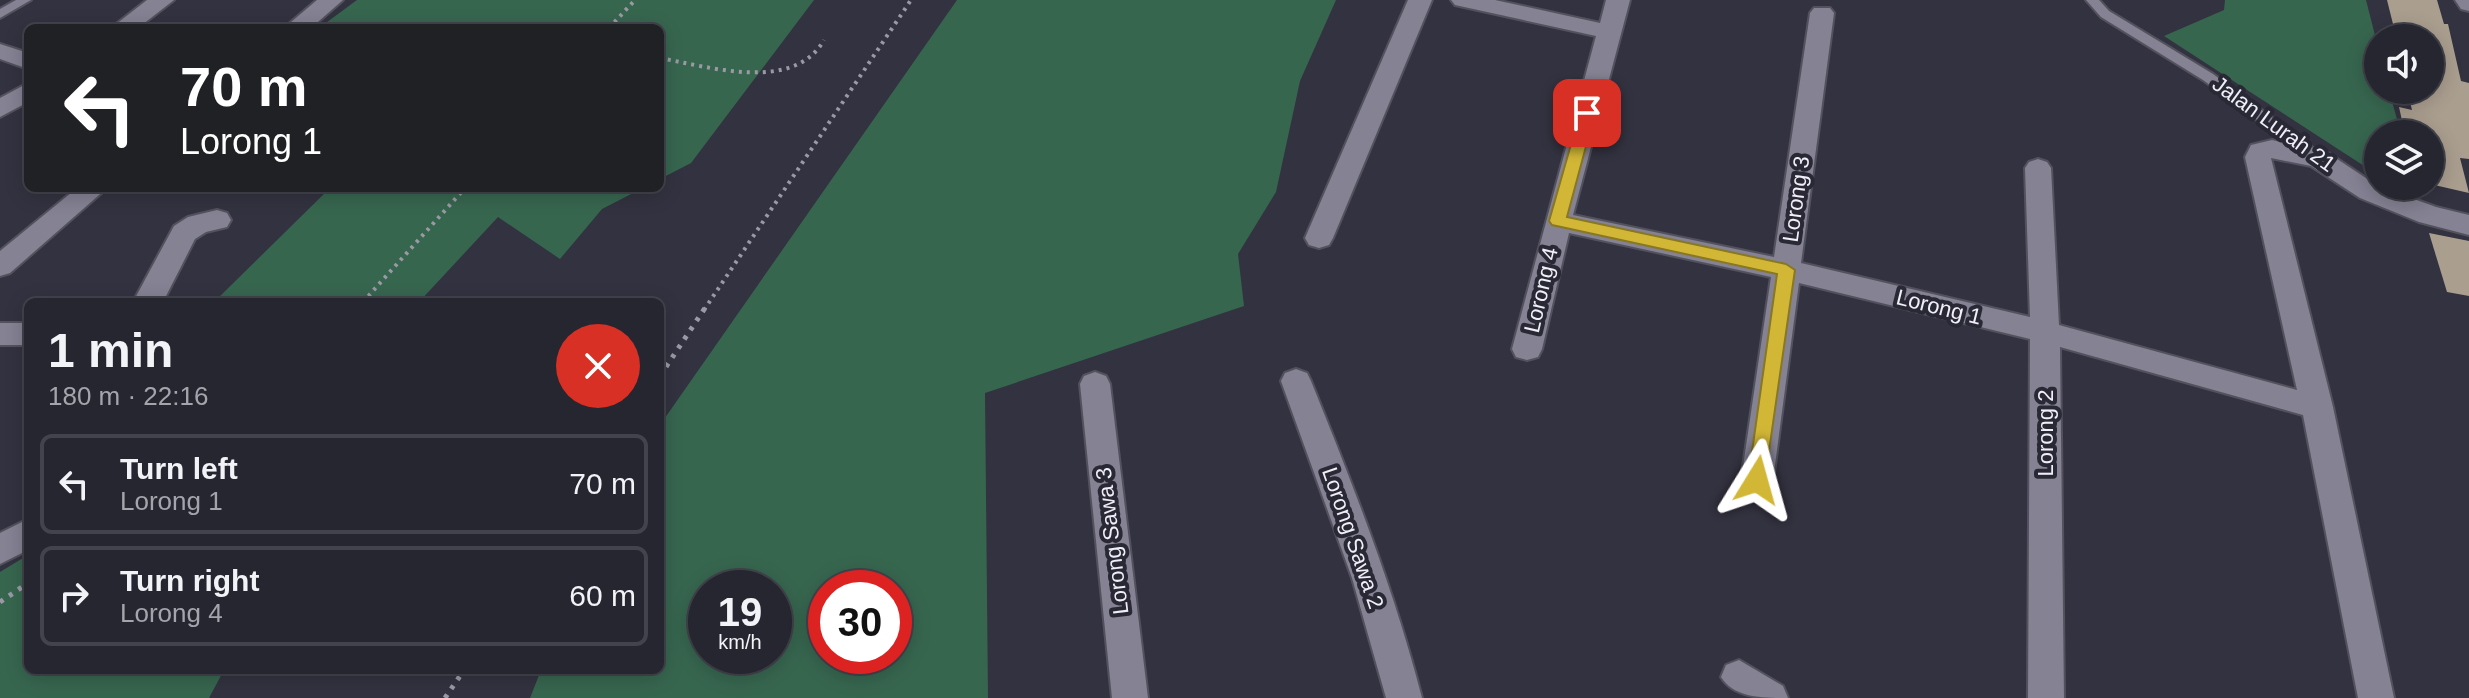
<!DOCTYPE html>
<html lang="en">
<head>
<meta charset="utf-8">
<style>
	body { margin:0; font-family:Helvetica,sans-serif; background:#32323c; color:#f1f3f6; height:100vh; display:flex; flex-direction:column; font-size:30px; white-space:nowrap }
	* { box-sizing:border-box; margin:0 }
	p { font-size:26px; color:#a4a5ab }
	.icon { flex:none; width:44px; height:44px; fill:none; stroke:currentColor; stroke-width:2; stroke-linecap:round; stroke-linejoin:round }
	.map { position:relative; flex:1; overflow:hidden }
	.sheet { position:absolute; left:24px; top:298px; width:640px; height:376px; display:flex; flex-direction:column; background:#262630; border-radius:12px; box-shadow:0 4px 20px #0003,0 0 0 2px #42434c }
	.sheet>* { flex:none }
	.hud { position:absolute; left:24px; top:24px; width:640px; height:168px; border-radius:12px; box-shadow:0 4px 20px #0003,0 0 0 2px #42434c; background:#202124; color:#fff; overflow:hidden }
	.controls { position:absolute; left:2364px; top:24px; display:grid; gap:16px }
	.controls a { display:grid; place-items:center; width:80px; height:80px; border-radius:50%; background:#262630; box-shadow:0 4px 20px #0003,0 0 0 2px #42434c; font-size:40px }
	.speed { position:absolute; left:688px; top:570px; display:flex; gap:16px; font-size:40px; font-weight:700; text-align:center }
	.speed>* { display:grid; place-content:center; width:104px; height:104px; border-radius:50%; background:#262630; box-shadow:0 4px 20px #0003,0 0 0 2px #42434c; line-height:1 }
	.speed small { font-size:20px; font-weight:400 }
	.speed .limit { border:12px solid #d22; background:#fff; color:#111 }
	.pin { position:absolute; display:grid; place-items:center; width:68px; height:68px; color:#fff; margin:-34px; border-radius:16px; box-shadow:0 4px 12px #0006 }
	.me { position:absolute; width:88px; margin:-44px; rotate:8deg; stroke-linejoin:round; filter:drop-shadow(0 0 6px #0008) }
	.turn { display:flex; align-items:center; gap:28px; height:168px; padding:0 24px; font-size:36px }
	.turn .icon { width:104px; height:104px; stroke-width:2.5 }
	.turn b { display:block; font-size:56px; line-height:68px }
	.round { display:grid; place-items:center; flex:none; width:84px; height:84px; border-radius:42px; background:#32323c }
	.overview { display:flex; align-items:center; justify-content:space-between; height:136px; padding:0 24px }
	h1 { font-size:48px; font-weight:700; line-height:60px }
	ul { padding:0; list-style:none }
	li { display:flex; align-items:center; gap:24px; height:100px; margin:0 16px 12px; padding:0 8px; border:4px solid #42434c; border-radius:12px }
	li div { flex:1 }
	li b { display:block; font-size:30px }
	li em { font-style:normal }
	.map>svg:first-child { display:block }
	.forest { fill:#37664f; fill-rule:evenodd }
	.building { fill:#aa9e8f }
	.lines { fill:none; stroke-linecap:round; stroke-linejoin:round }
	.service-casing { stroke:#52515d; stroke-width:4 }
	.minor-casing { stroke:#52515d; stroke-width:4 }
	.path-far1 { stroke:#9a99a5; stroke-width:4; stroke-dasharray:3 5; stroke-linecap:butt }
	.path { stroke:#9a99a5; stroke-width:5; stroke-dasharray:4 7; stroke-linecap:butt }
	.service { fill:#848293; fill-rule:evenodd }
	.minor { fill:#848293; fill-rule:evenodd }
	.route { fill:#d2b736; stroke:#887723; stroke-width:2 }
	.labels { text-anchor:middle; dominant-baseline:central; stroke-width:8; stroke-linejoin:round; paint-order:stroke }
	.street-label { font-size:22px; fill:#f0eff8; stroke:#292835 }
</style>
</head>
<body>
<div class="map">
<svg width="2469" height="698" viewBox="0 0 2469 698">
	<rect width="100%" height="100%" fill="#333240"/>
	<g class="forest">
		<polygon points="357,0 814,0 691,163 660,179 660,28 319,28"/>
		<path d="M957,0h379l-36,81 -24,111 -38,62 6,52 -259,87 3,305h-458l11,-28h119v-245zM774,588v68h-68v-68zM894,588v68h-68v-68z"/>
		<polygon points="2225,0 2366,0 2378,47 2378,90 2389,90 2401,134 2378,134 2378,175 2164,36 2224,10"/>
		<polygon points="330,188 643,188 602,209 560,259 498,217 419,302 214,302"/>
		<polygon points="28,555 28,670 224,670 209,698 0,698 0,572"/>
	</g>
	<g class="building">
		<polygon points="2387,0 2437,0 2444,24 2448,24 2461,81 2469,83 2469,159 2460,158 2469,193 2430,184 2430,134 2405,134 2399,107 2412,110 2407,90 2430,90 2430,38 2403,38 2402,34 2395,32"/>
		<polygon points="2429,233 2469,241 2469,296 2447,292"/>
	</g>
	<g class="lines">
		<defs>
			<g id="service">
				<polygon points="16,0 31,0 0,18 0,9"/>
				<polygon points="2086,0 2099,0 2109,11 2213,74 2324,156 2326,159 2324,162 2314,162 2203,80 2101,17"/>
			</g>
			<g id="minor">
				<polygon points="147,0 174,0 138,28 111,28"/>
				<polygon points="317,0 343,0 311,28 284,28"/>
				<polygon points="1408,0 1432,0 1333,238 1329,245 1319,248 1309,245 1305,238"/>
				<polygon points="1451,0 1495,0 1600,23 1606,0 1630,0 1573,215 1774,257 1810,13 1814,8 1830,8 1834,13 1801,263 2030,317 2025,168 2029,162 2038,159 2047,162 2051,168 2059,325 2297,390 2245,157 2251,145 2272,140 2328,153 2378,186 2436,207 2469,215 2469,235 2419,222 2360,198 2311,166 2271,158 2333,407 2394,698 2358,698 2303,415 2060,347 2064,698 2028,698 2030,339 1799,283 1773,480 1769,489 1757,493 1745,489 1741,480 1771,277 1569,233 1542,349 1538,357 1527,360 1516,357 1512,349 1596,36 1455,5"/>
				<polygon points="2455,0 2469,0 2469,11 2461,9"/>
				<polygon points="0,44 28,53 28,69 0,59"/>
				<polygon points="28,83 28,102 0,117 0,98"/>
				<polygon points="77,188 107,188 10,273 0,276 0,251"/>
				<polygon points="217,210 227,213 231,220 227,227 206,232 195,239 163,302 133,302 174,226 188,217"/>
				<rect x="0" y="323" width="28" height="22"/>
				<path d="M1296,369l11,4 4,8c42,104 83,208 111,317h-36l-34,-120 -71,-197 4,-8z"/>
				<polygon points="1095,372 1106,376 1110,384 1148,698 1112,698 1080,384 1084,376"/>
				<polygon points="28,519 28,550 0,564 0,533"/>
				<path d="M1739,660l44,26 5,12c-26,0 -54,0 -67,-21l5,-12z"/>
			</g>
		</defs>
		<use href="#service" class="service-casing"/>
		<use href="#minor" class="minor-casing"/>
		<g class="path-far1">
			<polyline points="609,28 635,0"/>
			<path d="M660,58c49,9 134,35 164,-18"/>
			<polyline points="363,302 465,188"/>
			<polyline points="704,310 911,0"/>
		</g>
		<g class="path">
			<polyline points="660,376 705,308"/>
			<polyline points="0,602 28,583"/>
			<polyline points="445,698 464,670"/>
		</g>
		<use href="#service" class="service"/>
		<use href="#minor" class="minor"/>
	</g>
	<polygon class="route" points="1587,108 1595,113 1567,217 1786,264 1795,270 1764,486 1750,486 1748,480 1777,274 1552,225 1549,221 1580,113"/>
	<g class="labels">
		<g class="street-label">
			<text transform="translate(2274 124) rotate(36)">Jalan Lurah 21</text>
			<text transform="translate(1796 199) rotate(-82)">Lorong 3</text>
			<text transform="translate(1541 290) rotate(-77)">Lorong 4</text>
			<text transform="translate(1939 307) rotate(14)">Lorong 1</text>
			<text transform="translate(2045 433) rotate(-90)">Lorong 2</text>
			<text transform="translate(1353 538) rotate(71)">Lorong Sawa 2</text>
			<text transform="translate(1112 541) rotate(-97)">Lorong Sawa 3</text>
		</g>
	</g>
</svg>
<div class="controls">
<a><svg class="icon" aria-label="sound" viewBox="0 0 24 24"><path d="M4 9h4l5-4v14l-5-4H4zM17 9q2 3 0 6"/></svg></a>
<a><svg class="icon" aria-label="layers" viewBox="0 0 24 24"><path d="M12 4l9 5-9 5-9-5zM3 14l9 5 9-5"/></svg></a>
</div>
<div class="speed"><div>19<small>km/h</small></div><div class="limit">30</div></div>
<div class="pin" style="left:1587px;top:113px;background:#d93025"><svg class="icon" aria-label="arrive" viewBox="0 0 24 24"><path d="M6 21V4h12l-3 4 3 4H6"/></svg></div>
<svg class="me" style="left:1757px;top:480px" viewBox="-20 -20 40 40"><path d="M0-17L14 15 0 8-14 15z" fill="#d2b736" stroke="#fff" stroke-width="4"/></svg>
<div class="hud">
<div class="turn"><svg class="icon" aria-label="left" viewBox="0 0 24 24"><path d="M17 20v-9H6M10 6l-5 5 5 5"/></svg><div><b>70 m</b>Lorong 1</div></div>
</div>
<section class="sheet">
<div class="overview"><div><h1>1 min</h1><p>180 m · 22:16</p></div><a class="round" style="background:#d93025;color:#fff"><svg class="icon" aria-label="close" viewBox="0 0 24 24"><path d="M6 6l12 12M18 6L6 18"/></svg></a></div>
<ul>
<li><svg class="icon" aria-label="left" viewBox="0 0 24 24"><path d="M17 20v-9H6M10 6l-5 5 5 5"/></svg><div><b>Turn left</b><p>Lorong 1</p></div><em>70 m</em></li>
<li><svg class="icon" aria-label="right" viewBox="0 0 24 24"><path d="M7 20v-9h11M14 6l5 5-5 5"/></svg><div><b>Turn right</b><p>Lorong 4</p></div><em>60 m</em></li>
</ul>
</section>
</div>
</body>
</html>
